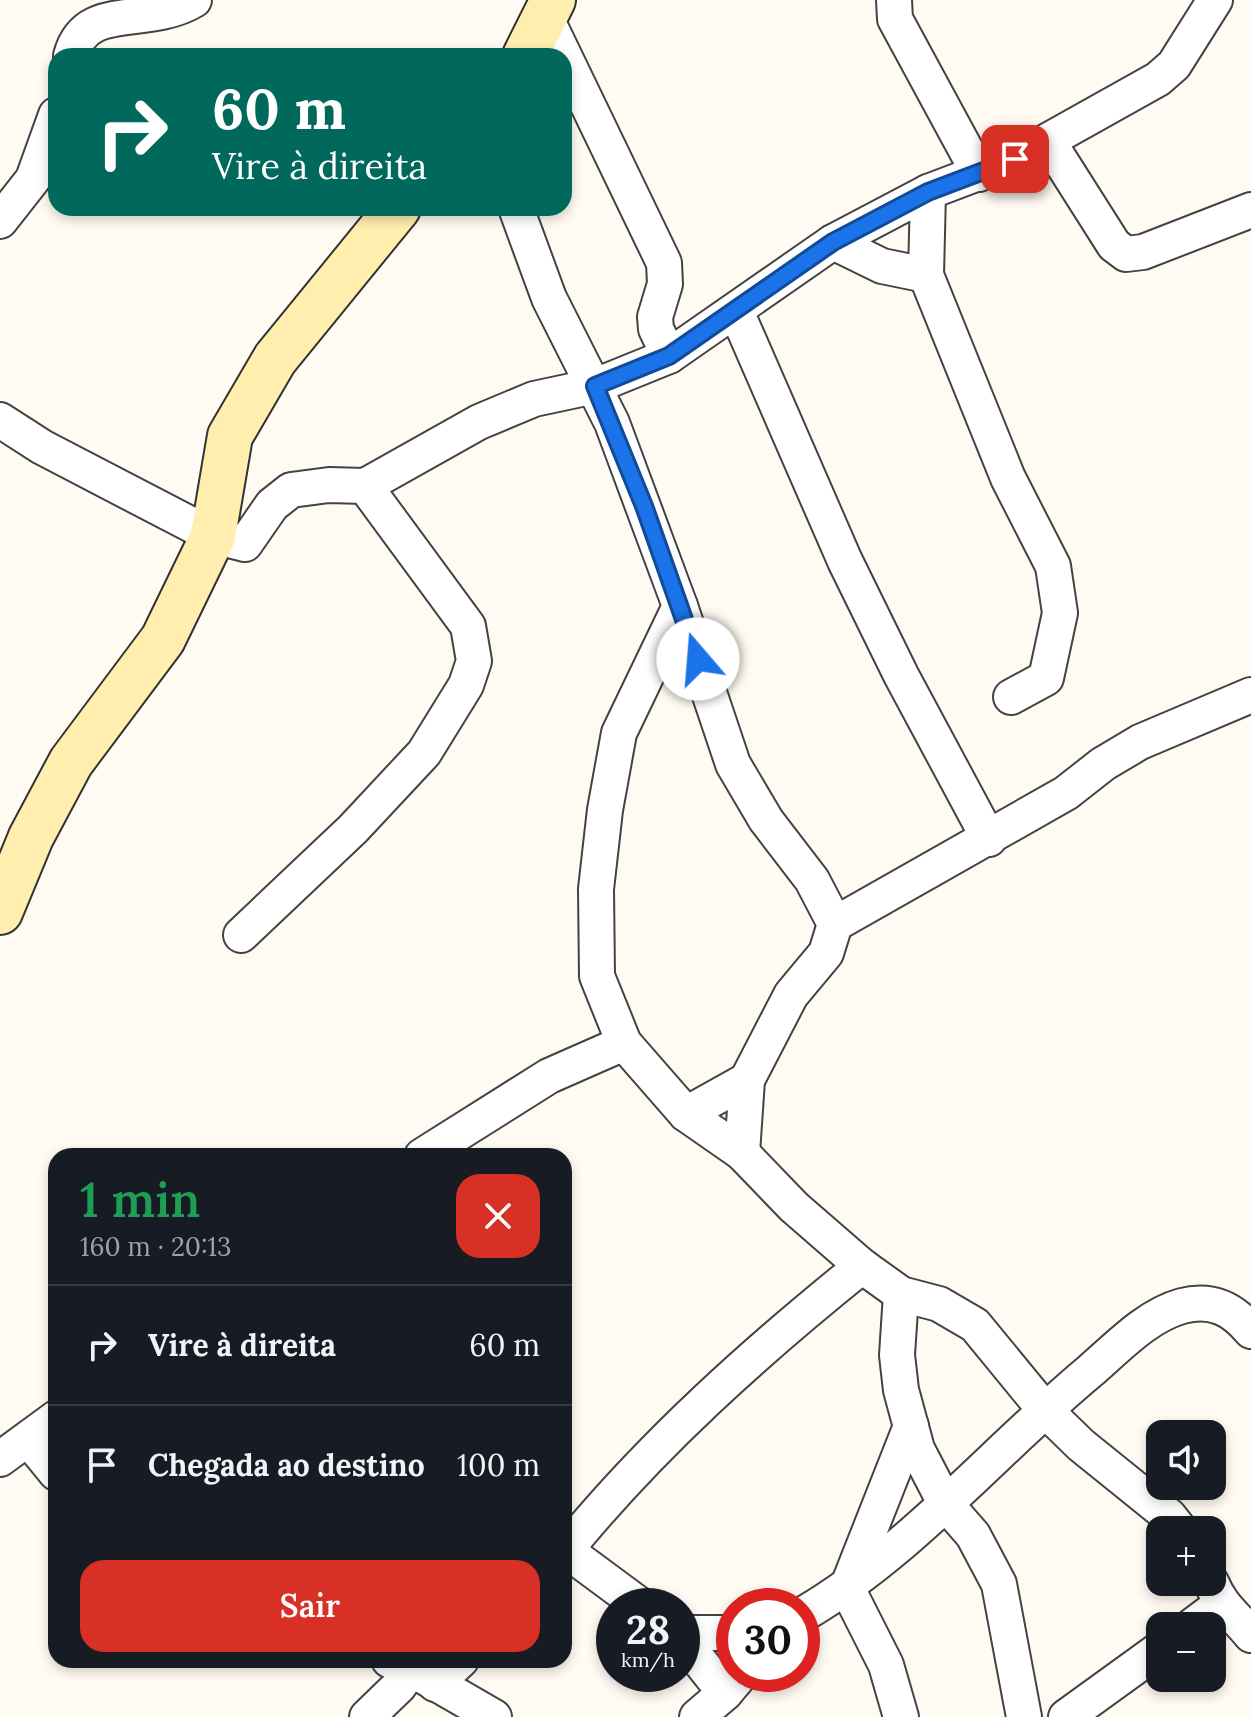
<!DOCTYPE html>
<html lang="pt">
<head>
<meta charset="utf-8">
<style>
	body { margin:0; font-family:Lora,serif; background:#242831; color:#f1f3f6; height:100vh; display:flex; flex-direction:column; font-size:30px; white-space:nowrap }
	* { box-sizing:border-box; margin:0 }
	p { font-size:26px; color:#9ea1a6 }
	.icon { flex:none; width:44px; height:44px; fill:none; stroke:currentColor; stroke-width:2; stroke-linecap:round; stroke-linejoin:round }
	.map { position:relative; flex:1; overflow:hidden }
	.side { position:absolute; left:48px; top:1148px; width:524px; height:520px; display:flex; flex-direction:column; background:#171b24; border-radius:24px; box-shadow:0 4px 12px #0003 }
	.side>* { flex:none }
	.banner { position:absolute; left:48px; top:48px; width:524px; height:168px; border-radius:24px; box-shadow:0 4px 12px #0003; background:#00695c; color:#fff; overflow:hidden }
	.tools { position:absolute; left:1146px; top:1420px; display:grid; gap:16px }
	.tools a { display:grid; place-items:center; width:80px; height:80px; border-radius:16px; background:#171b24; box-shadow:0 4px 12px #0003; font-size:40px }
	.speed { position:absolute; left:596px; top:1588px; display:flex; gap:16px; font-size:40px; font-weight:700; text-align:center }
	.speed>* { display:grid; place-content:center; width:104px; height:104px; border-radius:50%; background:#171b24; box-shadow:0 4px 12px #0003; line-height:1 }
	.speed small { font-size:20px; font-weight:400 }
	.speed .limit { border:12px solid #d22; background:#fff; color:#111 }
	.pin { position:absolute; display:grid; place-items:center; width:68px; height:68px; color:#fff; margin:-34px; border-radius:16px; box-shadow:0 4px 12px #0006 }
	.me { position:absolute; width:88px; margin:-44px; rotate:342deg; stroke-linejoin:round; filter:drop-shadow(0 0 6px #0008) }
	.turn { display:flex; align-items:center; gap:28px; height:168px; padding:0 32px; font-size:36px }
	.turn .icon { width:104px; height:104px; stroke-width:2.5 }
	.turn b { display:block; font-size:56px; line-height:68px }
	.round { display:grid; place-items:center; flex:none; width:84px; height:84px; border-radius:24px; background:#242831 }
	.overview { display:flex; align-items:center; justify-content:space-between; height:136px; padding:0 32px }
	h1 { font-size:48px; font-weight:600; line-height:60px; color:#1e9e55 }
	.action { display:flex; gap:16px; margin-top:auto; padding:16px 32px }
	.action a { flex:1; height:92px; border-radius:24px; background:#d93025; color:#fff; font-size:32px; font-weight:600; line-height:92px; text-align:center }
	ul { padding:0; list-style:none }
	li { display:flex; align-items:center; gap:24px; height:120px; padding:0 32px; border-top:2px solid #363941 }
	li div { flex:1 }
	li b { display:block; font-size:30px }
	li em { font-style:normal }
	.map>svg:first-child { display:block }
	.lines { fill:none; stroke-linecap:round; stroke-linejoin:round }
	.street-casing { stroke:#434343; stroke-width:38 }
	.secondary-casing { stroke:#323232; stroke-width:48 }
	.street { stroke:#fff; stroke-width:34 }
	.secondary { stroke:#ffeead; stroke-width:44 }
	.route-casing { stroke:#114b97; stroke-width:20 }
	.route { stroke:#1a73e8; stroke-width:14 }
</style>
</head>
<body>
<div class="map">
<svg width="1251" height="1717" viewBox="0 0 1251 1717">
	<rect width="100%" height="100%" fill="#fffbf2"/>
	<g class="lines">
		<defs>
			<g id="street">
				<polyline points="894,0 895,19 979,174"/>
				<polyline points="545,16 664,263 665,284 655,317 656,329 669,356"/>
				<path d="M71,56c15,-56 74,-27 123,-56"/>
				<polyline points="1048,141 1114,245 1126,254 1143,252 1251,210"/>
				<polyline points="516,208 549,298 612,423 680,606 619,733 605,810 596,889 597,976 624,1043 686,1114 742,1153 794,1207 862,1266 901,1294 939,1304 975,1325 1044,1409 1081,1445 1169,1516 1180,1530"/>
				<polyline points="0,221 33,179 56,115"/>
				<polyline points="833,242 882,266 926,275 1008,478 1053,566 1060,613 1046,678 1011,697"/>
				<polyline points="926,275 928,192"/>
				<polyline points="736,311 845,561 901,675 989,839"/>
				<polyline points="0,420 42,447 213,536 245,544 272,505 291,490 329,485 365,486 479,422 534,399 595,386 669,356 833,242 928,192 1015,159 1158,79 1174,65 1215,0"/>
				<polyline points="680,606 733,764 766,820 812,880 835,924"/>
				<polyline points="241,935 353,829 424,753 466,685 474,661 468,626 365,486"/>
				<polyline points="686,1114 747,1080"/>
				<polyline points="742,1153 747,1080 791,995 826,953 835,924 1066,793 1103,764 1140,742 1251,695"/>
				<polyline points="422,1156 549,1076 624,1043"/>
				<polyline points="901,1294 897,1355 901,1390 917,1449 945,1503 973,1535 999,1584 1024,1717"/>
				<polyline points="29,1440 56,1473"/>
				<polyline points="0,1459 56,1418"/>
				<polyline points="564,1549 641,1606"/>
				<path d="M564,1552c87,-107 191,-200 298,-286"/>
				<path d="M1211,1582c11,26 23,32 40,53"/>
				<path d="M802,1615c108,-63 191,-163 287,-243 28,-24 57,-56 93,-66 30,-8 51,3 69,25"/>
				<polyline points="1192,1626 1220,1605"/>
				<polyline points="682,1633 734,1633"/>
				<polyline points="682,1639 725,1693"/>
				<polyline points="389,1660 411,1669 494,1717"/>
				<polyline points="435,1684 461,1660"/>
				<polyline points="367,1717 399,1686 411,1669"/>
				<polyline points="697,1717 725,1693 741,1674"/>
				<polyline points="901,1717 886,1665 847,1588 911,1426"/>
				<polyline points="1066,1717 1160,1649"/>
			</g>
			<g id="secondary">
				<polyline points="525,56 553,0"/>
				<polyline points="0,912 31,837 71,762 163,639 213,536 230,436 275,359 398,208"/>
			</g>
		</defs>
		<use href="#street" class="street-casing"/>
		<use href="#secondary" class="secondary-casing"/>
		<use href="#street" class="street"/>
		<use href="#secondary" class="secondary"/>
	</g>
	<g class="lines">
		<defs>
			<polyline id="route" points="698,659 644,506 595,386 669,356 833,242 928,192 1015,159"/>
		</defs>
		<use href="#route" class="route-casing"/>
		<use href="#route" class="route"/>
	</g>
</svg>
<div class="tools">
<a><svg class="icon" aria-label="sound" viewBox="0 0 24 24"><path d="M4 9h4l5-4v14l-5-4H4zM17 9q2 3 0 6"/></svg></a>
<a>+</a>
<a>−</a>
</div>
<div class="speed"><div>28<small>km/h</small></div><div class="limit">30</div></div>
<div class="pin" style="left:1015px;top:159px;background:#d93025"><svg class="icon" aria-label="arrive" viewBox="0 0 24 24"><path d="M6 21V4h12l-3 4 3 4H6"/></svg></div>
<svg class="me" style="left:698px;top:659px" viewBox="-20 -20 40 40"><circle r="19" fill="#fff"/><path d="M0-13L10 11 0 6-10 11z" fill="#1a73e8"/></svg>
<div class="banner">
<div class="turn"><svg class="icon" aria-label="right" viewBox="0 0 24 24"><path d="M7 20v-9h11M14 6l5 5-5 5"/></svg><div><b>60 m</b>Vire à direita</div></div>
</div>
<section class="side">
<div class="overview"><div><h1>1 min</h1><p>160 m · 20:13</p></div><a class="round" style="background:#d93025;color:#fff"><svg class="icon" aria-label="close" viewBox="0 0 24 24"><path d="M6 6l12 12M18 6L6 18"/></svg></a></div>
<ul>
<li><svg class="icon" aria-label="right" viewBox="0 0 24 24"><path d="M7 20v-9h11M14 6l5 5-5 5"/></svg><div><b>Vire à direita</b></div><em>60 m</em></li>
<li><svg class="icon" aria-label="arrive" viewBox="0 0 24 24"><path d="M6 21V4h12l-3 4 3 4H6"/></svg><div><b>Chegada ao destino</b></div><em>100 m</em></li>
</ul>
<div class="action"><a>Sair</a></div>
</section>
</div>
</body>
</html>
